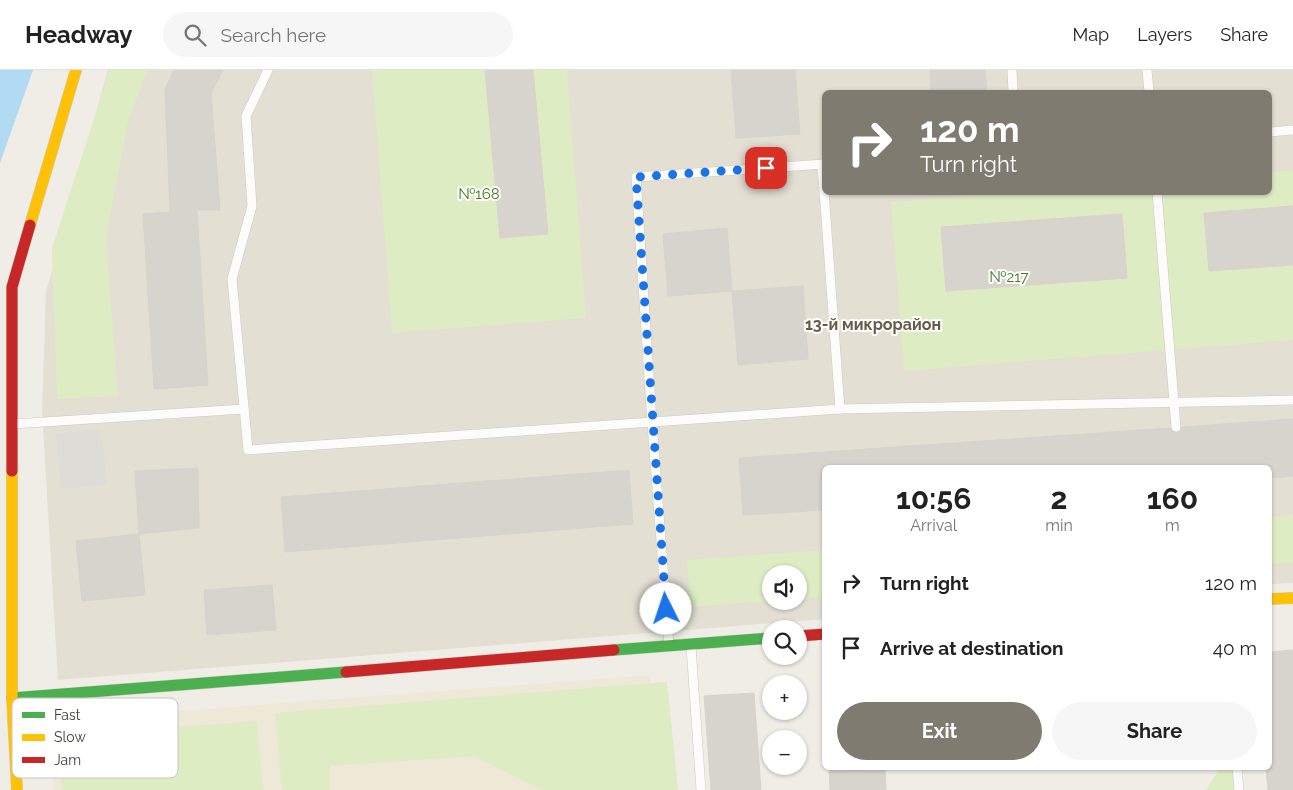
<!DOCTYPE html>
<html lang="en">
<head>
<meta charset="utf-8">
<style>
	body { margin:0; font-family:Raleway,sans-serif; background:#f6f6f6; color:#222; height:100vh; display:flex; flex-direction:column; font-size:19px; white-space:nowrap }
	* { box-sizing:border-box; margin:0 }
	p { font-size:16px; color:#767676 }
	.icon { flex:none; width:28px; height:28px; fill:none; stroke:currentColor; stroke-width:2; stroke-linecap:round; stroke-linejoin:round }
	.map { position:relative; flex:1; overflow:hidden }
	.details { position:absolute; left:822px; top:395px; width:450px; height:305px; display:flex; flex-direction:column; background:#fff; border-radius:8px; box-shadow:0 1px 4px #0004 }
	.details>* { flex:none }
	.hud { position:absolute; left:822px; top:20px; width:450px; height:105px; border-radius:8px; box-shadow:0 1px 4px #0004; background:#807b71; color:#fff; overflow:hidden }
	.buttons { position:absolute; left:762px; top:495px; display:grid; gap:10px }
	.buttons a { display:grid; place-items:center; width:45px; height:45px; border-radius:50%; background:#fff; box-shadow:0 1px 4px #0004; font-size:25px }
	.pin { position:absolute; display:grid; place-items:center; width:42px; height:42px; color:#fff; margin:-21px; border-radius:10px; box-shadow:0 2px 8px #0006 }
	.me { position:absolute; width:55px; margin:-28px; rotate:356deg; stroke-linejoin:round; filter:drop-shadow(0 0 4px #0008) }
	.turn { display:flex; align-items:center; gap:18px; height:105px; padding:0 15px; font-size:22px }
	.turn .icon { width:65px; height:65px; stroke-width:2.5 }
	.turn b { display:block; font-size:35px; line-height:42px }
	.eta { display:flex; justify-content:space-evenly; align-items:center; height:85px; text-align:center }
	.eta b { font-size:30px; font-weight:700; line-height:35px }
	.primary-button { display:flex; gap:10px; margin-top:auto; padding:10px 15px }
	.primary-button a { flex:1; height:58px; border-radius:30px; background:#807b71; color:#fff; font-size:20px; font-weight:700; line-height:58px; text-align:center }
	.primary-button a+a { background:#f6f6f6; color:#222 }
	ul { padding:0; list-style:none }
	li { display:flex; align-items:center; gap:15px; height:65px; padding:0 15px }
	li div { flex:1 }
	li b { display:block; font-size:19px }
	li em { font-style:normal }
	header { display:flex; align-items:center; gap:30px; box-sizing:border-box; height:70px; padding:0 25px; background:#fff; border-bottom:1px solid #e0e0e0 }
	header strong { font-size:24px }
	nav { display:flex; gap:28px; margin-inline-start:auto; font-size:18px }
	.search { width:350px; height:45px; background:#f6f6f6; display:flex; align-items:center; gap:12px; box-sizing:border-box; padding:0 18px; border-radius:28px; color:#767676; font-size:19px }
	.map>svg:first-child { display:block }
	.residential { fill:#e4dfd3; fill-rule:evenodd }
	.education { fill:#eee8d7 }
	.green { fill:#ddecc3 }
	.parking { fill:#dedcd6 }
	.water { fill:#b1daf3 }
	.building { fill:#d7d4cd; stroke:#d7d3cc }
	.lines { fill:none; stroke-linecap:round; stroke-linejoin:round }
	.lane-casing { stroke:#cbc9c2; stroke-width:10 }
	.fast-casing { stroke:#d0cbbd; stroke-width:12 }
	.slow-casing { stroke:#d0cbbd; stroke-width:12 }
	.jam-casing { stroke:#d0cbbd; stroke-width:12 }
	.lane { stroke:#fdfcfb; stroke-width:9 }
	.fast { stroke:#4caf50; stroke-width:11 }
	.slow { stroke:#ffc107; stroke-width:11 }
	.jam { stroke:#c62828; stroke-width:11 }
	.route { stroke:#1a73e8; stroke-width:9; stroke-dasharray:0 16.2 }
	.labels { text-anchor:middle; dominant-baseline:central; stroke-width:4; stroke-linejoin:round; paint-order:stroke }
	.park-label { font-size:15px; fill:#457c20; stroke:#fff }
	.neighbourhood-label { font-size:16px; font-weight:bold; fill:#695b48; stroke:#fff }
	.key { fill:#fff; stroke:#c7c5c2; stroke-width:1 }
	.key-label { font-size:14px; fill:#453d32 }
</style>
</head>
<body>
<header>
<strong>Headway</strong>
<div class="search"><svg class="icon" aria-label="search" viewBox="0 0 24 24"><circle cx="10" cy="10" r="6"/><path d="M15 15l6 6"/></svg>Search here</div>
<nav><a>Map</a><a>Layers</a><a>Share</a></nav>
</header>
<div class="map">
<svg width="1293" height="720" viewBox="0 0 1293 720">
	<rect width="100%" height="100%" fill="#efede6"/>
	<path class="residential" d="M108,0h1185v513l-23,1v-116h-445v151l-767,61 -16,-270 4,-118zM825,22h445v100h-445zM771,504h28v27h-28z"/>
	<polygon class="education" points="650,605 656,720 54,720 50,651"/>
	<g class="green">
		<polygon points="110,0 148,0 129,47 106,167 118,326 57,329 52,178"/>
		<polygon points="372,0 567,0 586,248 392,263"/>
		<polygon points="1293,100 1293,270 904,301 891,132 1007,122 1270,122 1270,102"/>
		<polygon points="1293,445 1293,492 1270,494 1270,447"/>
		<polygon points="825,480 825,527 799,529 799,504 771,504 771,531 690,537 687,490"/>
		<polygon points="667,612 678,720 542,720 473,686 330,696 330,720 282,720 275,643"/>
		<polygon points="257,651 263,720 62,720 58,667"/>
		<polygon points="1220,698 1233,698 1235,720 1206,720"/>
	</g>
	<polygon class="parking" points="101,359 107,414 61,419 56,364"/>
	<polygon class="water" points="0,0 33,0 0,93"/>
	<g class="building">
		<polygon points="174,0 223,0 211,24 220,140 197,140 208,315 154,319 143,144 170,142 165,19"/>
		<polygon points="485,0 533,0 548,164 500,168"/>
		<polygon points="731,0 795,0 800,64 736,68"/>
		<polygon points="930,0 985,0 987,22 931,22"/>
		<polygon points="1293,136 1293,195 1209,201 1204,143"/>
		<polygon points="1122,144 1127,208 946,221 941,157"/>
		<polygon points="727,158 732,221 668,226 663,164"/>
		<polygon points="803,216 808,289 738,295 732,221"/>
		<polygon points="1293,349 1293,406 1270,408 1270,398 825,398 825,440 743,445 739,388 1170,358 1176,363 1180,362 1182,357"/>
		<polygon points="198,398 199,458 139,464 135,401"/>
		<polygon points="629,400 633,454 285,482 281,427"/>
		<polygon points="139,464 145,525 82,531 76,471"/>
		<polygon points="272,515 276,560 207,565 204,520"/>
		<polygon points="1293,580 1293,720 1268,720 1266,698 1270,698 1270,582"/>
		<polygon points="754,623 761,720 711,720 704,626"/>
		<polygon points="829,698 885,698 886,720 830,720"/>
	</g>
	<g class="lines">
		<defs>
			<g id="lane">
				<polyline points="268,0 246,46 252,136 232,209 248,380 840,339 1293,330"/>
				<polyline points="1012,0 1013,22"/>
				<polyline points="1147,0 1149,22"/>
				<polyline points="1270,62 1293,60"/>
				<polyline points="822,94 840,339"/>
				<polyline points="1157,122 1176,357"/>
				<polyline points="13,354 244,339"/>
				<polyline points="669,576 652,353 636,107 825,94"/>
				<polyline points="691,577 701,720"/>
				<polyline points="1237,698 1239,720"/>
			</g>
			<g id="fast">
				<polyline points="614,580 771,568"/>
				<polyline points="12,628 346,602"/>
			</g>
			<g id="slow">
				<polyline points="30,155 76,0"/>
				<polyline points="12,401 12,628 17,720"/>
				<polyline points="1270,529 1293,528"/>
			</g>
			<g id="jam">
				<polyline points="12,401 12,217 30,155"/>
				<polyline points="799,566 825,564"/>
				<polyline points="346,602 614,580"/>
			</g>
		</defs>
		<use href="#lane" class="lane-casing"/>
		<use href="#fast" class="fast-casing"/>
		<use href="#slow" class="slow-casing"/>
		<use href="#jam" class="jam-casing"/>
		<use href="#lane" class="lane"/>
		<use href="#fast" class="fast"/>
		<use href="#slow" class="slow"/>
		<use href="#jam" class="jam"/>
	</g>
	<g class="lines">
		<polyline class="route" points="666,539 636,107 766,98"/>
	</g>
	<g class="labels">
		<g class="park-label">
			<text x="479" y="124">№168</text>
			<text x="1009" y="207">№217</text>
		</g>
		<g class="neighbourhood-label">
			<text x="873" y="254">13-й микрорайон</text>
		</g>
	</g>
	<rect x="12" y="628" width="166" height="80" rx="8" class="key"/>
	<rect x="22" y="642" width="23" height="6" fill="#4caf50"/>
	<rect x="22" y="664" width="23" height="7" fill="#ffc107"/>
	<rect x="22" y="687" width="23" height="6" fill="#c62828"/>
	<g class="key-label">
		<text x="54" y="650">Fast</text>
		<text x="54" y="672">Slow</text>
		<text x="54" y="695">Jam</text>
	</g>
</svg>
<div class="buttons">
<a><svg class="icon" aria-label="sound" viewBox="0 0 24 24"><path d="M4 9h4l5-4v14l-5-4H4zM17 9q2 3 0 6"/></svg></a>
<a><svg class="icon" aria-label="search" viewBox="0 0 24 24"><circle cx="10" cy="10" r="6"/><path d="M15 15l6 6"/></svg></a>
<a>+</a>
<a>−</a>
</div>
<div class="pin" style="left:766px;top:98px;background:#d93025"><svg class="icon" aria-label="arrive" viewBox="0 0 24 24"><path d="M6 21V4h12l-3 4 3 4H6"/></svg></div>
<svg class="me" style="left:666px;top:539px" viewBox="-20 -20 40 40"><circle r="19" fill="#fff"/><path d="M0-13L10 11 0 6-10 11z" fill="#1a73e8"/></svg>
<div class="hud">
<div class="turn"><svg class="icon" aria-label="right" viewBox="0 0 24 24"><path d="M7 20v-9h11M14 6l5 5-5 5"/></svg><div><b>120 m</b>Turn right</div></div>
</div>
<section class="details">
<div class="eta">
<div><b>10:56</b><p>Arrival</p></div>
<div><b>2</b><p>min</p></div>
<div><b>160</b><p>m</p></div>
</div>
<ul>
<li><svg class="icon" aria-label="right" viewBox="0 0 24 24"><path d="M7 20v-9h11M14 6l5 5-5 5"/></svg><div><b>Turn right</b></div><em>120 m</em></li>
<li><svg class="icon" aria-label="arrive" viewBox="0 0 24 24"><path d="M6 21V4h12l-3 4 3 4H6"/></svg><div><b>Arrive at destination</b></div><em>40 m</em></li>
</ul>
<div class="primary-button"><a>Exit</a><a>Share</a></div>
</section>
</div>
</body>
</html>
